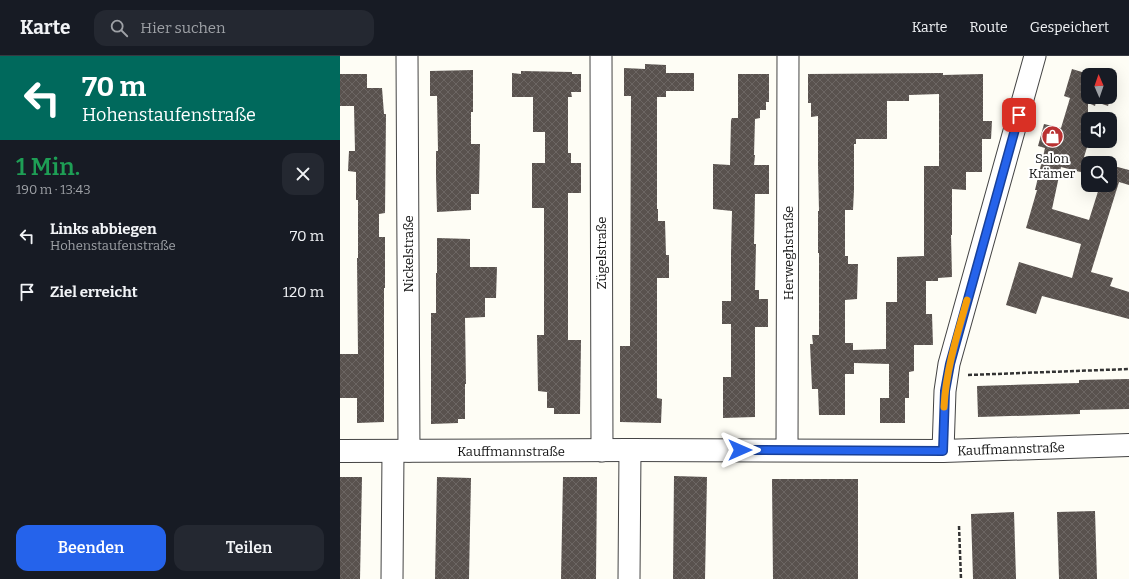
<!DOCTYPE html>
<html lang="de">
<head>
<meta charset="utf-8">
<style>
	body { margin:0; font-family:Bitter,serif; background:#242831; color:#f1f3f6; height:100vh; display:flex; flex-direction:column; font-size:15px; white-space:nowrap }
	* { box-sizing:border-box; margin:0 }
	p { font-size:13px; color:#9ea1a6 }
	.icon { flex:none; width:22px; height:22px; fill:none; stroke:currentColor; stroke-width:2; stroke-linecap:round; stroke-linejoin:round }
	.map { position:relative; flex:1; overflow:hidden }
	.panel { display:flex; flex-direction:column; background:#171b24; width:340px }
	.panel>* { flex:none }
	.top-card { background:#00695c; color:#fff; overflow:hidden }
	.needle { width:26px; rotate:358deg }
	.buttons { position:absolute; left:741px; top:12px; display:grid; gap:8px }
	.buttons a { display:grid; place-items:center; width:36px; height:36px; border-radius:8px; background:#171b24; box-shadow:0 4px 16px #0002; font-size:20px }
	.pin { position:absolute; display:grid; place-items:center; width:34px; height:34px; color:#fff; margin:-17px; border-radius:8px; box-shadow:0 2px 6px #0006 }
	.me { position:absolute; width:44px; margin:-22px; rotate:90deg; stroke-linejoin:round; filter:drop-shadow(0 0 3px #0008) }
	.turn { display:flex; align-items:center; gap:14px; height:84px; padding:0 16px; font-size:18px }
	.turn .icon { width:52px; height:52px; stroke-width:2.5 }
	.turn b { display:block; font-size:28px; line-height:34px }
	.round { display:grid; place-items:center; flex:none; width:42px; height:42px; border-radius:12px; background:#242831 }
	.overview { display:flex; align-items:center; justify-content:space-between; height:68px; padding:0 16px }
	h1 { font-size:24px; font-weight:600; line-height:30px; color:#1e9e55 }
	.action { display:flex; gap:8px; margin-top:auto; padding:8px 16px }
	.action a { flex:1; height:46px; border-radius:12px; background:#2563eb; color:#fff; font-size:16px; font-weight:600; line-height:46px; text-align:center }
	.action a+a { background:#242831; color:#f1f3f6 }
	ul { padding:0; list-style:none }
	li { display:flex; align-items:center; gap:12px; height:56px; padding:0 16px }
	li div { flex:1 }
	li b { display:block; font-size:15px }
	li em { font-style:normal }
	header { display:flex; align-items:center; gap:24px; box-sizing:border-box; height:56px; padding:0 20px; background:#171b24; border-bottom:1px solid #363941 }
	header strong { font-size:19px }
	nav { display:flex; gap:22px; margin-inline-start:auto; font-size:14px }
	.search { width:280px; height:36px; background:#242831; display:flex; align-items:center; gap:10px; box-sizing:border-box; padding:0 14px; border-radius:12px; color:#9ea1a6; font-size:15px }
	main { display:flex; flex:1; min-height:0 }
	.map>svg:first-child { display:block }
	.building { fill:url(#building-cross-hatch); fill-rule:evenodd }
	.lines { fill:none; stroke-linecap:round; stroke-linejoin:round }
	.minor-casing { stroke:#444; stroke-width:23 }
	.tertiary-casing { stroke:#444; stroke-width:24 }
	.path { stroke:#333; stroke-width:2.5; stroke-dasharray:4 2; stroke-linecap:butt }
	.minor { stroke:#fff; stroke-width:21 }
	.tertiary { stroke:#fff; stroke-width:22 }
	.route-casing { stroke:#184099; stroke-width:10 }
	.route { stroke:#2563eb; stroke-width:7 }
	.slow { stroke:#f59e0b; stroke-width:7 }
	.labels { text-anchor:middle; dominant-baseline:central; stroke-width:4; stroke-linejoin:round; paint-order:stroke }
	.poi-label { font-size:13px; fill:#111; stroke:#fff }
	.street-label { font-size:13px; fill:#111; stroke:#fff }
</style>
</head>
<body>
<header>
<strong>Karte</strong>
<div class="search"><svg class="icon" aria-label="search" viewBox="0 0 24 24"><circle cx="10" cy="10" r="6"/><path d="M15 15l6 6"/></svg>Hier suchen</div>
<nav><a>Karte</a><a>Route</a><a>Gespeichert</a></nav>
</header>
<main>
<section class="panel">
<div class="top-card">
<div class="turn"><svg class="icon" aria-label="left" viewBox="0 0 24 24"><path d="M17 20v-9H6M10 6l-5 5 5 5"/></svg><div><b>70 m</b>Hohenstaufenstraße</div></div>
</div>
<div class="overview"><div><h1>1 Min.</h1><p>190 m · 13:43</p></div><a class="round"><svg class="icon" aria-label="close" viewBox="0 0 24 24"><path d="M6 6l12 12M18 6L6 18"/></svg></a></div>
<ul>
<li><svg class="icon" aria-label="left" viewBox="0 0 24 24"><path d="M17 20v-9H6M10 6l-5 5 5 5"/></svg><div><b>Links abbiegen</b><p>Hohenstaufenstraße</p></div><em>70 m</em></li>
<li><svg class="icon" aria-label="arrive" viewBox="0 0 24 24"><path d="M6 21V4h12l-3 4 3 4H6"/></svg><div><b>Ziel erreicht</b></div><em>120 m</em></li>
</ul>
<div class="action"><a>Beenden</a><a>Teilen</a></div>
</section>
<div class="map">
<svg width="789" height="523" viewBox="0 0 789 523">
	<defs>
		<pattern id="building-cross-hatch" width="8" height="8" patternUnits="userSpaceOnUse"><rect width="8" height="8" fill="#59524e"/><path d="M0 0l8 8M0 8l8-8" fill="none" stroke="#6c6663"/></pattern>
	</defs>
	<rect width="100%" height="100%" fill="#fefdf5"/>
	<g class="building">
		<polygon points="305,8 326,9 326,17 354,17 354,35 326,35 326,41 317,41 317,153 318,153 318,165 325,165 326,199 329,199 329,222 317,222 317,342 322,343 321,367 280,366 280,290 290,290 291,40 284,40 284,12 305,13"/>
		<polygon points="732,13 752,19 748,19 748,41 770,41 770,21 776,23 768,50 756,46 755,50 748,47 748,88 744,101 764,107 748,107 748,118 721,111 712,153 749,164 760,129 770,129 770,109 789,114 789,129 779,126 751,216 773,222 770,230 789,236 789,263 702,240 696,258 666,249 679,206 732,222 741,188 686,172 697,134 695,134 705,92 698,90 704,68 721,72 730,42 724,40"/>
		<polygon points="133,14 133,56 131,56 131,88 140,88 139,138 131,138 131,154 97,156 96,120 96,95 98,95 97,40 90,40 90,15"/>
		<polygon points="181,15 232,16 232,18 241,18 241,36 231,36 232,41 228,41 228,97 231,97 231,107 241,107 241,137 228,137 228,284 241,284 240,358 214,358 214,352 207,352 207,336 198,335 197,279 204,279 204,152 192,152 192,107 205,107 205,76 193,76 193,41 172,41 172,17 181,18"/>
		<path d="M603,17v2l40,-1v47h9l-1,18h-9v33h-16v18l-14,-1v46h-1l1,42 -14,1v3h-12v33h6l1,31h-19v26l-5,1v26h-4v25h-25v-25h9v-34l-35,-1v11h-9v41h-26l-1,-26h-6l-2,-45h3l-1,-9h7v-82h-1v-42h1l-1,-46v-49l-7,1v-14h-3v-29zM599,38v72h-15v90l-27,1v45h-11v47l-33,1v-7h-8v-43l12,-1 1,-35h-10v-8h-3v-46h8l1,-20v-46h2v-5h31v-38h22v-6z"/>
		<polygon points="0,18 27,18 27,32 42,32 44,58 46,58 45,157 39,158 39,181 45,181 45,232 44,232 44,366 17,367 17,342 0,342 0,298 18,298 17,202 18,202 18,144 16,144 16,116 8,115 9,95 15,95 14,50 0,50"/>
		<polygon points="398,18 429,18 429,46 426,46 426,54 420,54 420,62 415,63 414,99 415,99 414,109 429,109 429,138 415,138 414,188 416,188 415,234 419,234 419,243 428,243 428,271 415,271 415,361 383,362 383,321 391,321 391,268 382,268 382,245 391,245 391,198 392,155 373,153 373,108 390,109 391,64 392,62 398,62"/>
		<polygon points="97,182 130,183 130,211 157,211 156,242 145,242 145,261 125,262 126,328 125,328 125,363 118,363 118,367 91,368 91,257 96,257 96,217 97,217"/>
		<polygon points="789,323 789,353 740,354 740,358 638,361 637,330 739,327 739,324"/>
		<polygon points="334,420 367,421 365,523 333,523"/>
		<polygon points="0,421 22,421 20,523 0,523"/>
		<polygon points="97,421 131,422 129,523 95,523"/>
		<polygon points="223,421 257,421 256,523 221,523"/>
		<polygon points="432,423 518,423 518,523 433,523"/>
		<polygon points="755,455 757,523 719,523 717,456"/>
		<polygon points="674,456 676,523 633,523 631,458"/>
	</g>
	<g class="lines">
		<defs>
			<g id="minor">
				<polyline points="67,0 69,395"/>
				<polyline points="261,0 262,395"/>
				<polyline points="447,394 448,0"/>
				<polyline points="603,395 605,335 609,308 695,0"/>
				<polyline points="52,523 53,396"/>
				<polyline points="289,523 290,394"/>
			</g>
			<polyline id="tertiary" points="0,395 290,394 603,395 789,389"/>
		</defs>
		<use href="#minor" class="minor-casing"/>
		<use href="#tertiary" class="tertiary-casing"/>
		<g class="path">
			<polyline points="628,319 789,313"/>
			<polyline points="619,470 621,523"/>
		</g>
		<use href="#minor" class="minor"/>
		<use href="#tertiary" class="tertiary"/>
	</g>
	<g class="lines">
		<defs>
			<polyline id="route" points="400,394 603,395 605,335 610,308 679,59"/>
		</defs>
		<use href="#route" class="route-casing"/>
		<use href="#route" class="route"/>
		<path class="slow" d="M604,351c2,-37 13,-72 23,-107"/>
	</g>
	<defs>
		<symbol id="shop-disc" viewBox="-11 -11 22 22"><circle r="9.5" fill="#b93132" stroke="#fff"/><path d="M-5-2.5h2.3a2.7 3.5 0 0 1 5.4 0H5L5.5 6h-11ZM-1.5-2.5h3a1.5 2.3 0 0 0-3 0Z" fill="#fff"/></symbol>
	</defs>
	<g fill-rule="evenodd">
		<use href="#shop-disc" x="700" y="68" width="25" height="25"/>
	</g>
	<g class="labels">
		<g class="poi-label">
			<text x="712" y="102">Salon<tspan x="712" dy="15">Krämer</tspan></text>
		</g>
		<g class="street-label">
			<text transform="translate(261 197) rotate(-90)">Zügelstraße</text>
			<text transform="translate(448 197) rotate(-90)">Herweghstraße</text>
			<text transform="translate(68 198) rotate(-90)">Nickelstraße</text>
			<text transform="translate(671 393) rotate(-2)">Kauffmannstraße</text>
			<text x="171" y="395">Kauffmannstraße</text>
		</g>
	</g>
</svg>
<div class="buttons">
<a><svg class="needle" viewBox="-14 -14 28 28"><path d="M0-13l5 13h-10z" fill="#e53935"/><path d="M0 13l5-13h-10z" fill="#9ea1a6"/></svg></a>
<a><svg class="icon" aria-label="sound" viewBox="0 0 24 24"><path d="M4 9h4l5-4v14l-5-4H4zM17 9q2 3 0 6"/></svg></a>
<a><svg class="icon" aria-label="search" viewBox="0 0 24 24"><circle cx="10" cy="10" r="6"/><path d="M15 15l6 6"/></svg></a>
</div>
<div class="pin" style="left:679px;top:59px;background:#d93025"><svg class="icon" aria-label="arrive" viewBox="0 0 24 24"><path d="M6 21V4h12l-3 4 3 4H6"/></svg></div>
<svg class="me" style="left:400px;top:394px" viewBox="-20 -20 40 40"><path d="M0-17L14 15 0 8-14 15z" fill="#2563eb" stroke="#fff" stroke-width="4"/></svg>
</div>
</main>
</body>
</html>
